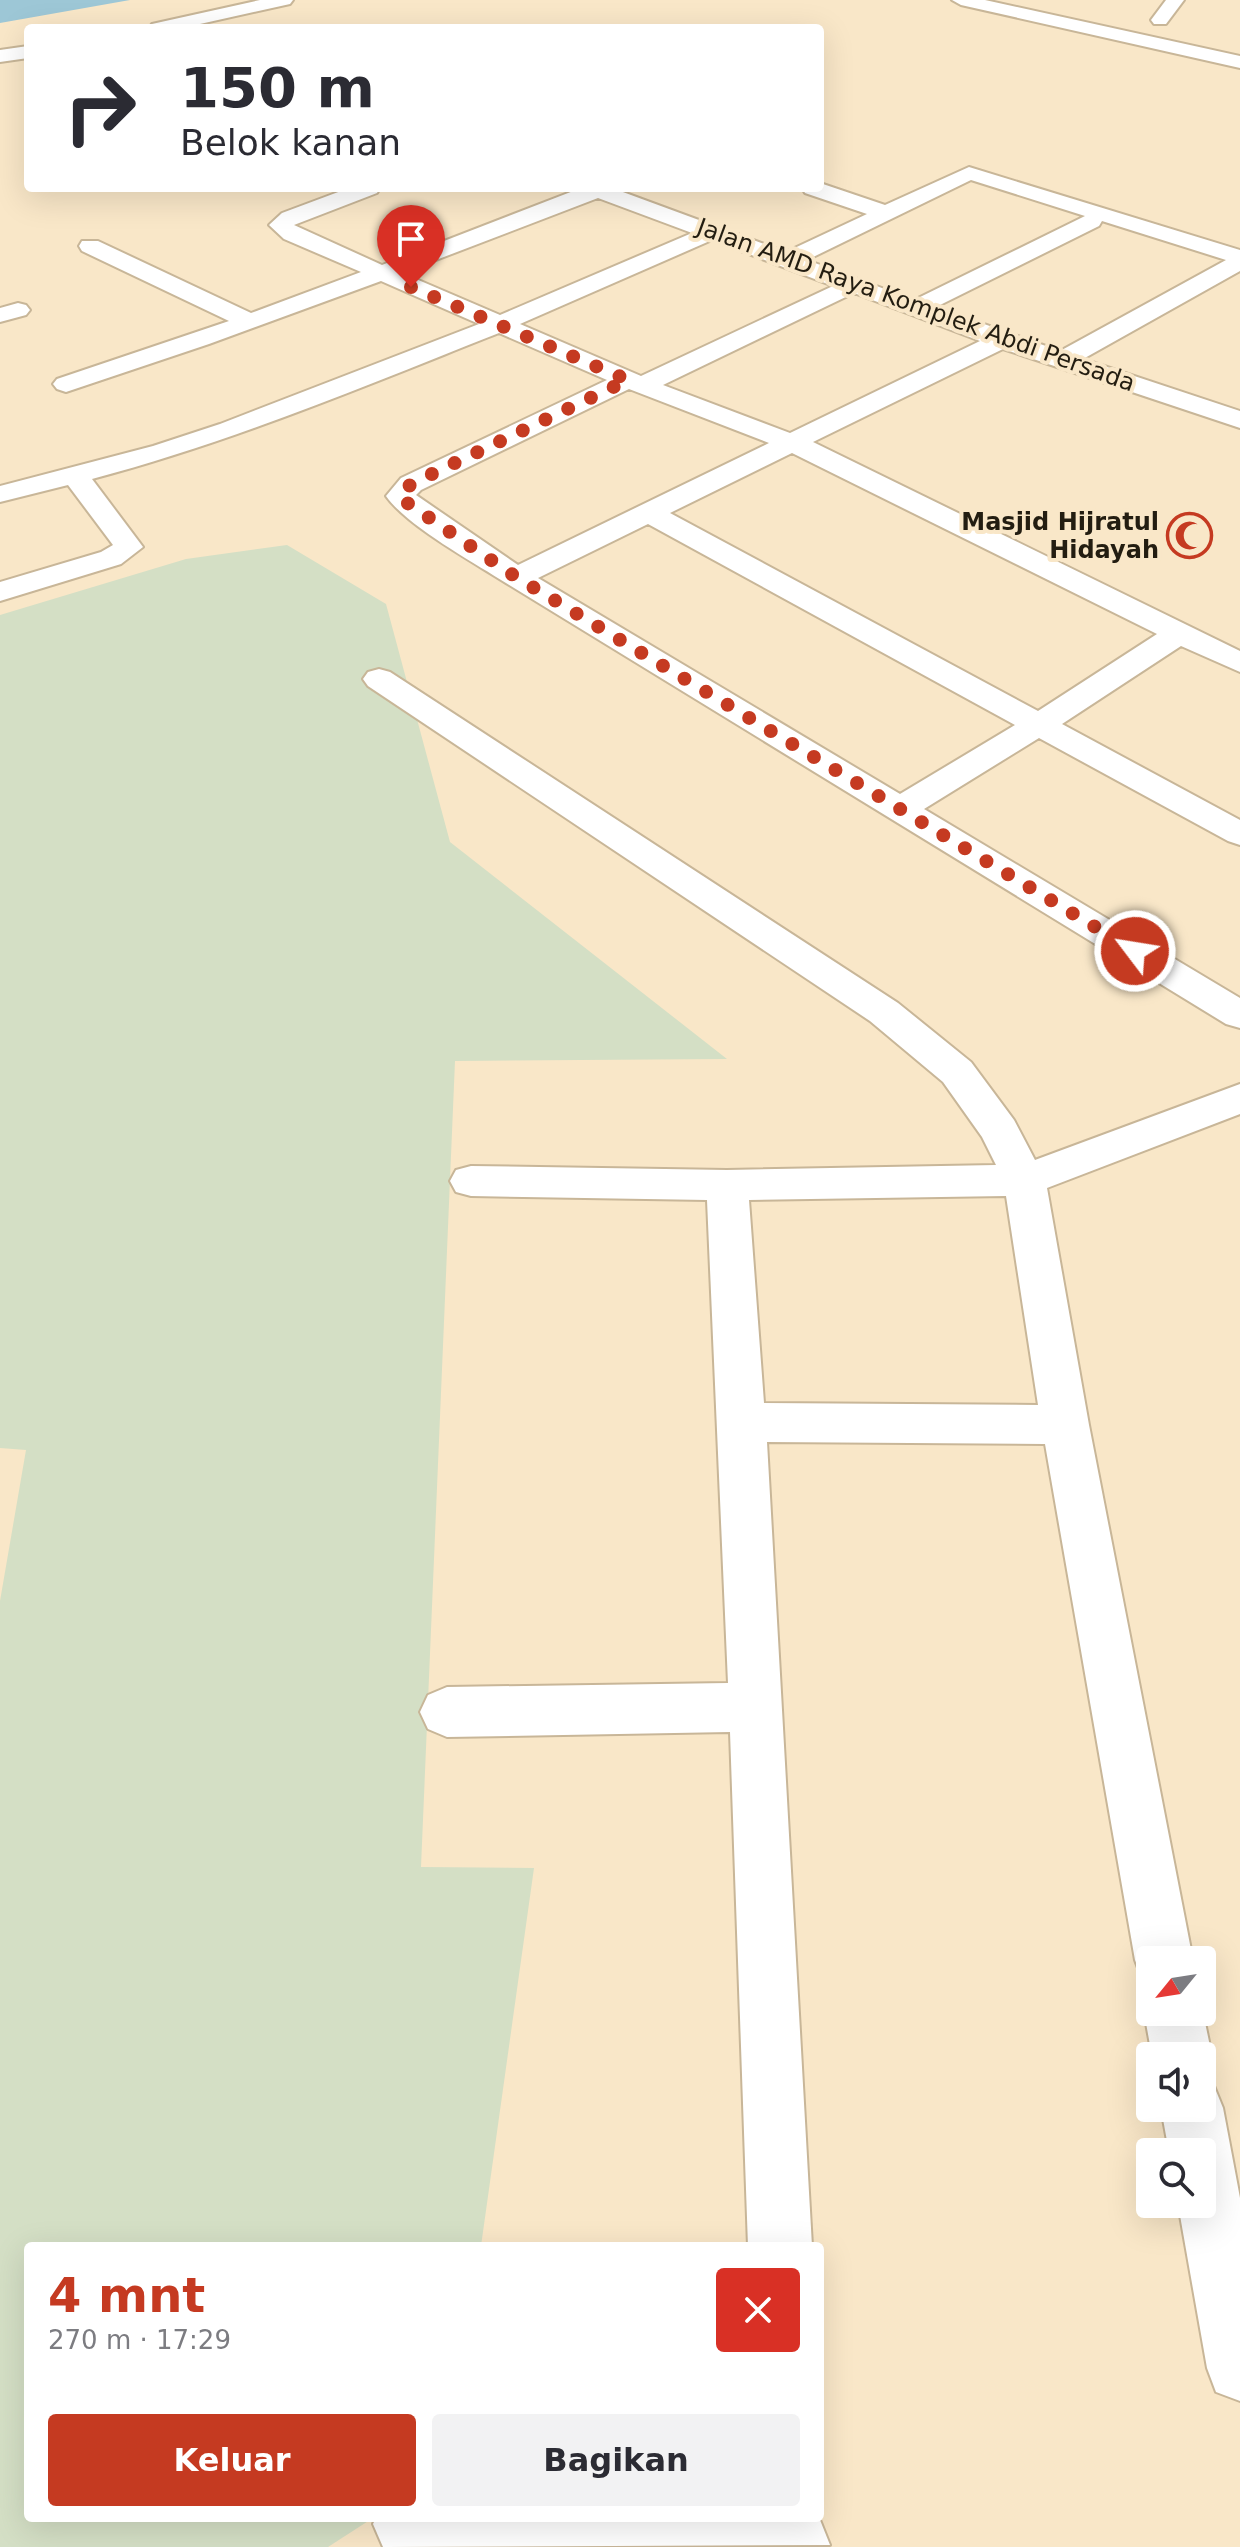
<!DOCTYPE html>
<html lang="id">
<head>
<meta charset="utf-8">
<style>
	body { margin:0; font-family:"DejaVu Sans",sans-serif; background:#f2f2f3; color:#2b2b33; height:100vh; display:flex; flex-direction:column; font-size:30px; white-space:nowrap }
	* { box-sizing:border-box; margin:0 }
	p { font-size:26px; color:#7c7c81 }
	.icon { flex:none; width:44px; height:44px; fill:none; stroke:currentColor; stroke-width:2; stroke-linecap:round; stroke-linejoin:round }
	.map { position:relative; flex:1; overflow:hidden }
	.panel { position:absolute; left:24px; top:2242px; width:800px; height:280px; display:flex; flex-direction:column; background:#fff; border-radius:8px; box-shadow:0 8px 32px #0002 }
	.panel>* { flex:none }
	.top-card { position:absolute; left:24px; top:24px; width:800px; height:168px; border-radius:8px; box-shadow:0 8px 32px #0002; background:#fff; color:#2b2b33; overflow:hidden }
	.needle { width:52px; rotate:240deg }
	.buttons { position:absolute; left:1136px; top:1946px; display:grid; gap:16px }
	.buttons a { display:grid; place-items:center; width:80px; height:80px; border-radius:8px; background:#fff; box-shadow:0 8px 32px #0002; font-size:40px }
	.pin { position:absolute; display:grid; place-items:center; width:68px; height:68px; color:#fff; margin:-82px -34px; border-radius:50% 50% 50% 0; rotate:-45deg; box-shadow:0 0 8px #0007 }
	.pin .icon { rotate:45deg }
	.me { position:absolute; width:88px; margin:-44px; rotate:301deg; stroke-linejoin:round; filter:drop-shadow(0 0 6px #0008) }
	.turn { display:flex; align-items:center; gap:28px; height:168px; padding:0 24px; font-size:36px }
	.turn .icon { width:104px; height:104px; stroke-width:2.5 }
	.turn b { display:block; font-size:56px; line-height:68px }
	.round { display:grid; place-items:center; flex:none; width:84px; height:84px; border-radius:8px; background:#f2f2f3 }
	.head { display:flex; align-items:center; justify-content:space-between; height:136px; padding:0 24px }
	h1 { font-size:48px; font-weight:800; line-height:60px; color:#c53a21 }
	.button { display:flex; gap:16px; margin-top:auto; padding:16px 24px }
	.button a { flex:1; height:92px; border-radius:8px; background:#c53a21; color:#fff; font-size:32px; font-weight:800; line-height:92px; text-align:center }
	.button a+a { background:#f2f2f3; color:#2b2b33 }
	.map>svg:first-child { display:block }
	.green { fill:#d4dfc5 }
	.water { fill:#9dc7d6 }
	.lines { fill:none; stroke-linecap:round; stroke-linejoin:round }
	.minor-casing { stroke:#c8b698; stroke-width:4 }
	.tertiary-casing { stroke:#c8b698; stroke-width:4 }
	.minor { fill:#fff; fill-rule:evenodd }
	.tertiary { fill:#fff; fill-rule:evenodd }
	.route { stroke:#c53a21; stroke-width:14; stroke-dasharray:0 25.2 }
	.labels { text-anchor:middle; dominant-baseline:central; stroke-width:8; stroke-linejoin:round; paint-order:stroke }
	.far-street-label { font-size:24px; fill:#231d11; stroke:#f9e7c8 }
	.far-poi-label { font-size:24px; font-weight:bold; fill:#231d11; stroke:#f9e7c8; text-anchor:end }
</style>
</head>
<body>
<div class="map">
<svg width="1240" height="2547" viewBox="0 0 1240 2547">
	<rect width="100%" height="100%" fill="#f9e7c8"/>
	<polygon class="green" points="287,545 386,604 450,842 727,1059 455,1061 421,1867 534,1868 481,2246 28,2246 28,2518 373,2518 328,2547 0,2547 0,1601 26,1450 0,1448 0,615 186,559"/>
	<polygon class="water" points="0,0 130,0 0,23"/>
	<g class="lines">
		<defs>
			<g id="minor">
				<polygon points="952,0 985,0 1240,56 1240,68 961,5"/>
				<polygon points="1166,0 1184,0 1166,24 1154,24 1151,20"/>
				<path d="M969,167l271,83v21l-157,88 157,52v17l-237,-79 -190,93 427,209v21l-59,-26 -119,78 178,96v25l-12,-4 -189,-103 -115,71 316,189v30l-14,-4 -720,-441c-33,-21 -99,-57 -120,-87l15,-18 206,-98 -108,-47c-134,53 -267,109 -407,146l51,68 -22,17 -121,37v-19l101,-30 12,-7 -45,-60 -68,17v-16l153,-40 67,-22 259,-100 -98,-43 -172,63 -143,48 -9,-3 -4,-5 4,-5 172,-58 -147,-70 -3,-5 3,-5h16l153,72 110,-41 -77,-33 -15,-14 13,-12 67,-25h31l-3,5 -83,32 88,40 199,-77h31l174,64 81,-38 -62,-21 -3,-5h18v-5l65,22zM971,180l114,36 -171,84 -107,-40zM598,198l94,35 -192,82 -98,-42zM1102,221l124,39 -166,91 -124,-44 163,-81zM712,240l121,46 -192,90 -121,-52zM854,293l126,48 -190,92 -127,-48zM629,389l140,54 -251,122 -102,-70 5,-5zM792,453l365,181 -119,77 -368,-198zM648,524l367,201 -115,69 -362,-216z"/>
				<polygon points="18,303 26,305 30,310 26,315 0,322 0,308"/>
				<path d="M379,669l11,3 508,331 73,59 43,58 21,40 205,-76v30l-193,74 42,237 104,535h-43v23l-7,-2 -8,-21 -90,-516 -278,-2 45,804h-64l-18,-514 -283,5 -19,-8 -8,-17 8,-17 19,-8 281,-4 -21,-483 -236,-4 -15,-4 -6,-11 6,-11 15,-4 256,4 269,-5 -14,-28 -39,-55 -73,-61 -502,-335 -5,-7 5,-7zM1006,1196l32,209 -274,-2 -15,-203z"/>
				<polygon points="1150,1998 1150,2012 1202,2012 1202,2008 1212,2056 1203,2077 1202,2056 1152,2056 1144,2012"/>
				<polygon points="1202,2081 1214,2086 1223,2108 1240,2198 1240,2401 1216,2392 1207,2368 1178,2204 1202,2204 1202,2152 1169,2152 1161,2108 1202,2108"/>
				<polygon points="376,2518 815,2518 820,2520 830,2545 383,2547 373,2524"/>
			</g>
			<g id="tertiary">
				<polygon points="260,0 293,0 290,4 182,28 149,28 152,24"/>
				<polygon points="28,46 28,58 0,62 0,50"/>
			</g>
		</defs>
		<use href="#minor" class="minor-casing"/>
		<use href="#tertiary" class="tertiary-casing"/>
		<use href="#minor" class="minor"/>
		<use href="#tertiary" class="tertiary"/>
	</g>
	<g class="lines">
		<polyline class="route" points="411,287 628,380 411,484 400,496 403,500 516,577 1135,951"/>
	</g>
	<defs>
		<symbol id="mosque-ring" viewBox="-11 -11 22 22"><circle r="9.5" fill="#f9e7c8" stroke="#c53a21" stroke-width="1.5"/><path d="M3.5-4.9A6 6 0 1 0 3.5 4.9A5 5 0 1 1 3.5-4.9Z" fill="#c53a21"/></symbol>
	</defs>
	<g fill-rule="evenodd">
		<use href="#mosque-ring" x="1164" y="510" width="51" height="51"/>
	</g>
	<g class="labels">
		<g class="far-street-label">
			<text transform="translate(916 305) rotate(20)">Jalan AMD Raya Komplek Abdi Persada</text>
		</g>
		<g class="far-poi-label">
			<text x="1159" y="522">Masjid Hijratul<tspan x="1159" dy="28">Hidayah</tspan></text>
		</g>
	</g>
</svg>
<div class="buttons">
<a><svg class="needle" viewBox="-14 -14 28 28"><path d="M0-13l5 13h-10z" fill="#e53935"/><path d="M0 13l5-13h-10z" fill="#7c7c81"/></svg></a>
<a><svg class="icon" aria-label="sound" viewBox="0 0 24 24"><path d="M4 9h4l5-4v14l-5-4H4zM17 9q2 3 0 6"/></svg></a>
<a><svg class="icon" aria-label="search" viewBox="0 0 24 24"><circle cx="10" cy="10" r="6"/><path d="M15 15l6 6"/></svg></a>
</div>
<div class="pin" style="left:411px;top:287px;background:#d93025"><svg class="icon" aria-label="arrive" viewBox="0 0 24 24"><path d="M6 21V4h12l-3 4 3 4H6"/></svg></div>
<svg class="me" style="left:1135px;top:951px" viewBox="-20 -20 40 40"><circle r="17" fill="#c53a21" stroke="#fff" stroke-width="3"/><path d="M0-11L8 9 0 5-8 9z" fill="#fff"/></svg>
<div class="top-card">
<div class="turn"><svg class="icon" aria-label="right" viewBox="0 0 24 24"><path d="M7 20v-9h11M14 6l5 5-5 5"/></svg><div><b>150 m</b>Belok kanan</div></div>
</div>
<section class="panel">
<div class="head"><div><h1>4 mnt</h1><p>270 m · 17:29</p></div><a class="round" style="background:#d93025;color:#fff"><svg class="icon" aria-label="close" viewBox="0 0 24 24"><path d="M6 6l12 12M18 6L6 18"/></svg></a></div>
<div class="button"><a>Keluar</a><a>Bagikan</a></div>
</section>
</div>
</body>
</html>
